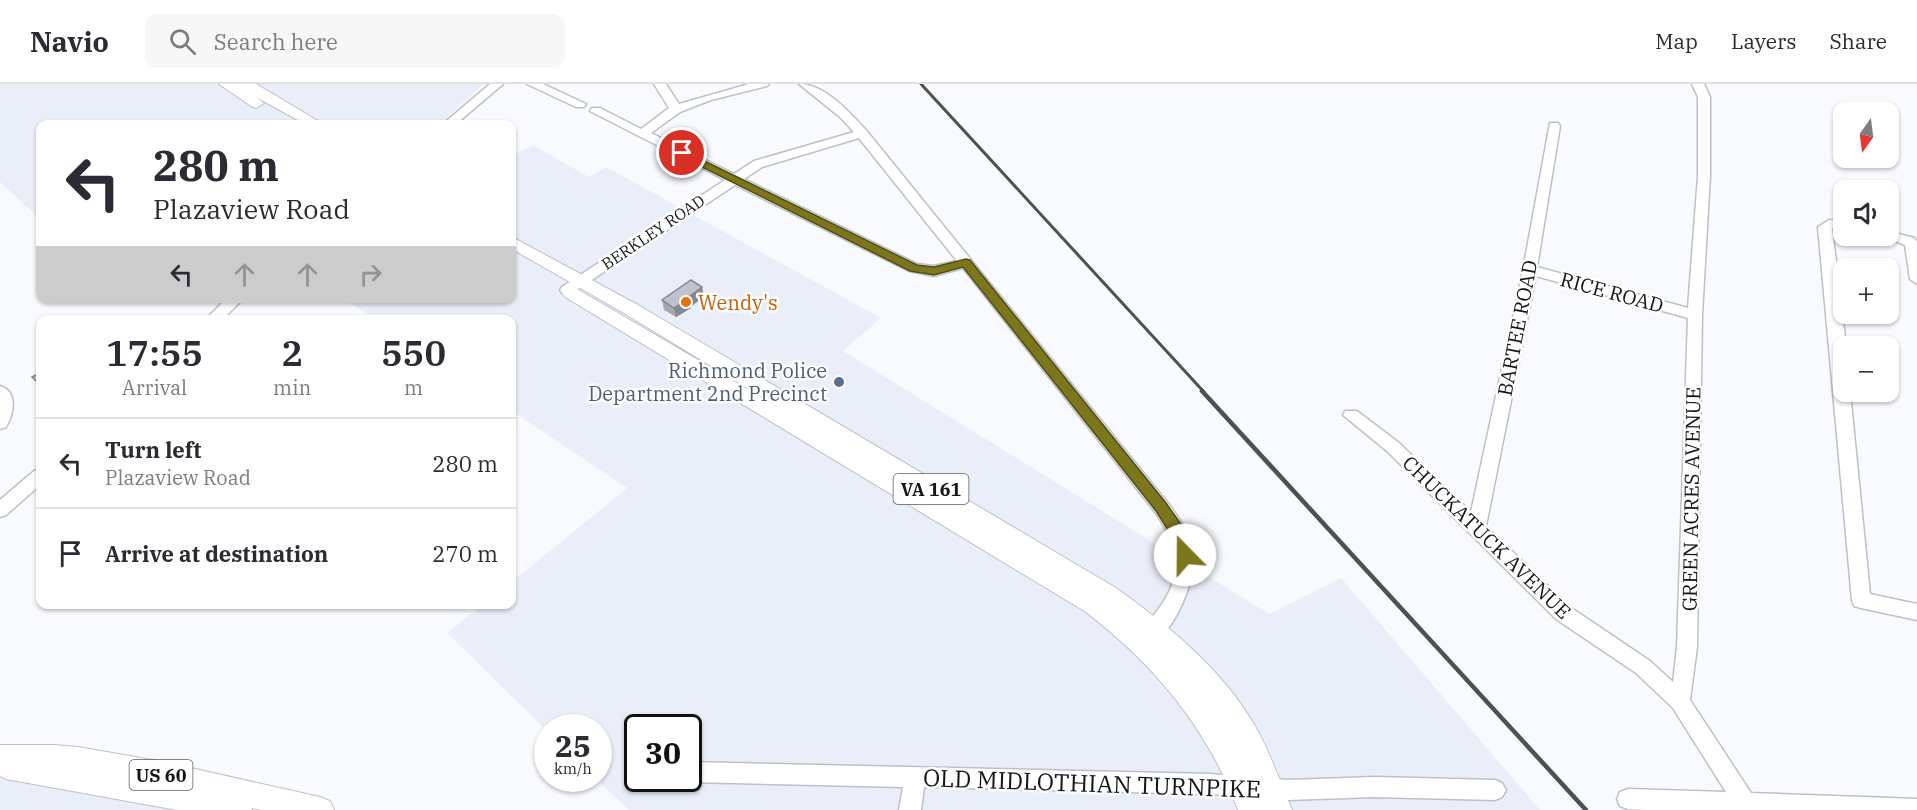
<!DOCTYPE html>
<html lang="en">
<head>
<meta charset="utf-8">
<style>
	body { margin:0; font-family:"IBM Plex Serif",serif; background:#f7f7f7; color:#2b2b33; height:100vh; display:flex; flex-direction:column; font-size:22px; white-space:nowrap }
	* { box-sizing:border-box; margin:0 }
	p { font-size:20px; color:#7c7c81 }
	.icon { flex:none; width:33px; height:33px; fill:none; stroke:currentColor; stroke-width:2; stroke-linecap:round; stroke-linejoin:round }
	.map { position:relative; flex:1; overflow:hidden }
	.details { position:absolute; left:36px; top:231px; width:480px; height:294px; display:flex; flex-direction:column; background:#fff; border-radius:12px; box-shadow:0 2px 4px #0004 }
	.details>* { flex:none }
	.top-card { position:absolute; left:36px; top:36px; width:480px; height:183px; border-radius:12px; box-shadow:0 2px 4px #0004; background:#fff; color:#2b2b33; overflow:hidden }
	.needle { width:39px; rotate:194deg }
	.controls { position:absolute; left:1833px; top:18px; display:grid; gap:12px }
	.controls a { display:grid; place-items:center; width:66px; height:66px; border-radius:12px; background:#fff; box-shadow:0 2px 4px #0004; font-size:30px }
	.speed { position:absolute; left:534px; top:630px; display:flex; gap:12px; font-size:30px; font-weight:700; text-align:center }
	.speed>* { display:grid; place-content:center; width:78px; height:78px; border-radius:50%; background:#fff; box-shadow:0 2px 4px #0004; line-height:1 }
	.speed small { font-size:15px; font-weight:400 }
	.speed .limit { border:3px solid #111; border-radius:9px; background:#fff; color:#111 }
	.pin { position:absolute; display:grid; place-items:center; width:51px; height:51px; color:#fff; margin:-26px; border:3px solid #fff; border-radius:50%; box-shadow:0 2px 6px #0007 }
	.me { position:absolute; width:66px; margin:-33px; rotate:338deg; stroke-linejoin:round; filter:drop-shadow(0 0 4px #0008) }
	.turn { display:flex; align-items:center; gap:21px; height:126px; padding:0 18px; font-size:27px }
	.turn .icon { width:78px; height:78px; stroke-width:2.5 }
	.turn b { display:block; font-size:42px; line-height:51px }
	.lanes { display:flex; align-items:center; height:57px; padding:0 18px; background:#0003; justify-content:center; gap:30px; direction:ltr }
	.lanes .off { opacity:.35 }
	.eta { display:flex; justify-content:space-evenly; align-items:center; height:102px; text-align:center }
	.eta b { font-size:36px; font-weight:600; line-height:42px }
	ul { padding:0; list-style:none }
	li { display:flex; align-items:center; gap:18px; height:90px; padding:0 18px; border-top:2px solid #e1e1e2 }
	li div { flex:1 }
	li b { display:block; font-size:22px }
	li em { font-style:normal }
	header { display:flex; align-items:center; gap:36px; box-sizing:border-box; height:84px; padding:0 30px; background:#fff; border-bottom:2px solid #e1e1e2 }
	header strong { font-size:28px }
	nav { display:flex; gap:33px; margin-inline-start:auto; font-size:21px }
	.search { width:420px; height:54px; background:#f7f7f7; display:flex; align-items:center; gap:15px; box-sizing:border-box; padding:0 21px; border-radius:12px; color:#7c7c81; font-size:22px }
	.map>svg:first-child { display:block }
	.built { fill:#eaeef8; fill-rule:evenodd }
	.lines { fill:none; stroke-linecap:round; stroke-linejoin:round }
	.minor-casing { stroke:#bcc0cb; stroke-width:3 }
	.major-casing { stroke:#bcc0cb; stroke-width:2 }
	.minor { fill:#fff; fill-rule:evenodd }
	.major { fill:#fff; fill-rule:evenodd }
	.rail-far1 { stroke:#4f5054; stroke-width:3 }
	.rail { stroke:#4f5054; stroke-width:4.5 }
	.wall { fill:#a4a8b1 }
	.shaded-wall { fill:#868890 }
	.building { fill:#bfc3ce; stroke:#868890; stroke-width:1.5 }
	.route { fill:#7c771d; stroke:#514d13; stroke-width:1.5 }
	.food-dot { fill:#e8710a; stroke:#fff; stroke-width:2 }
	.service-dot { fill:#5c6f8a; stroke:#fff; stroke-width:2 }
	.labels { text-anchor:middle; dominant-baseline:central; stroke-width:5; stroke-linejoin:round; paint-order:stroke }
	.far-street-label { font-size:16px; fill:#15161a; stroke:#fff }
	.shield { fill:#fff; stroke:#5b5c5f; stroke-width:1.5 }
	.shield-label { font-size:18px; font-weight:bold; fill:#15161a }
	.street-label { font-size:20px; fill:#15161a; stroke:#fff }
	.food-label { font-size:20px; fill:#c56008; stroke:#fff; text-anchor:start }
	.service-label { font-size:20px; fill:#4e5e75; stroke:#fff; text-anchor:end }
	.near-street-label { font-size:24px; fill:#15161a; stroke:#fff }
</style>
</head>
<body>
<header>
<strong>Navio</strong>
<div class="search"><svg class="icon" aria-label="search" viewBox="0 0 24 24"><circle cx="10" cy="10" r="6"/><path d="M15 15l6 6"/></svg>Search here</div>
<nav><a>Map</a><a>Layers</a><a>Share</a></nav>
</header>
<div class="map">
<svg width="1917" height="726" viewBox="0 0 1917 726">
	<rect width="100%" height="100%" fill="#f8fafe"/>
	<g class="built">
		<polygon points="0,0 483,0 440,40 40,40 40,135 0,98"/>
		<path d="M533,61l56,32 17,-10 275,151 -38,33 426,263 72,-36 199,232h-911l-33,-31 2,-1v-50h-50l-1,3 -100,-98 36,-28 29,-1v-22l115,-94 -115,-77v-91l-137,-1 -31,-20 168,-1v-142zM638,644h50v50h-50z"/>
		<polygon points="0,680 238,726 0,726"/>
	</g>
	<g class="lines">
		<defs>
			<g id="minor">
				<polygon points="490,0 503,0 456,40 443,40"/>
				<polygon points="527,0 543,0 586,20 584,23 576,23"/>
				<path d="M654,0h12l13,20 70,-20h20l-2,2 -56,14 -31,12 -29,21 83,41 20,-13 100,-29 -14,-15 -41,-33c26,0 50,28 67,46l301,372c11,15 23,31 27,49 5,24 -26,102 -54,92l-3,-6c5,-10 14,-17 20,-26 28,-37 23,-63 -2,-99l-192,-244 -29,8 -25,-5 -174,-86 -163,108h-10l-2,-3 2,-3 163,-107 -135,-69 2,-3h8l41,21 28,-21zM859,54l98,123 -23,5 -17,-2 -173,-85 18,-12z"/>
				<path d="M1692,0h12l6,13v79l-8,139 -5,332 -7,53 61,93 166,6v11h-270l-19,-1 -8,-3 -3,-7 3,-7 8,-3 98,3 -53,-84 -37,-35 -80,-54 -169,-168 -44,-36 2,-4h12l42,32 72,69 52,-242 27,-147h8l2,3 -23,141 151,41 10,-132v-79zM1536,192l152,42 -11,329 -4,35 -23,-21 -80,-54 -84,-81z"/>
				<polygon points="1829,136 1844,137 1844,145 1832,144 1846,262 1844,262 1844,308 1850,308 1870,510 1917,520 1917,536 1861,524 1854,522 1852,516 1818,143"/>
				<polygon points="1888,147 1914,154 1917,158 1917,200 1910,195 1905,161 1882,152 1888,152"/>
				<polygon points="227,214 244,214 222,236 205,236"/>
				<path d="M0,302c19,6 13,29 6,41l-6,2z"/>
				<polygon points="40,385 40,401 6,431 0,433 0,416 34,387"/>
				<polygon points="688,678 1210,690 1288,696 1375,693 1495,696 1502,699 1506,706 1502,713 1495,716 1375,713 1288,716 1210,710 924,703 921,726 899,726 903,703 688,698 680,694 688,694"/>
			</g>
			<g id="major">
				<polygon points="219,0 256,0 323,40 305,40 256,13 264,19 256,24 251,22"/>
				<path d="M512,153l126,68 478,283c53,38 106,81 139,138 15,26 25,56 37,84h-54c-31,-83 -83,-144 -152,-198l-521,-315 -3,-4 3,-4h12l208,122 -161,-98 -112,-64z"/>
				<polygon points="0,661 54,661 78,663 164,678 320,713 330,717 334,726 262,726 251,724 252,726 177,726 6,695 0,692"/>
			</g>
		</defs>
		<use href="#minor" class="minor-casing"/>
		<use href="#major" class="major-casing"/>
		<use href="#minor" class="minor"/>
		<use href="#major" class="major"/>
		<polyline class="rail-far1" points="921,0 1204,308"/>
		<polyline class="rail" points="1202,307 1586,726"/>
	</g>
	<polygon class="wall" points="702,203 704,213 690,223 691,224 676,233 664,226 662,216"/>
	<polygon class="shaded-wall" points="702,203 704,213 690,223 691,224 676,233 674,224"/>
	<g class="building">
		<polygon points="691,196 702,203 687,214 688,215 674,224 662,216"/>
		<polygon points="40,289 40,301 32,293"/>
	</g>
	<path class="route" d="M682,66l235,115 17,2 32,-8 4,1 196,243c9,14 33,40 25,57h-11l-5,-19 -19,-30 -193,-244 -29,8 -24,-4 -232,-116v-4z"/>
	<circle class="food-dot" cx="686" cy="218" r="6"/>
	<circle class="service-dot" cx="839" cy="298" r="6"/>
	<g class="labels">
		<g class="far-street-label">
			<text transform="translate(653 148) rotate(-34)">BERKLEY ROAD</text>
		</g>
		<g class="shield">
			<rect x="893.5" y="390" width="75" height="30" rx="4.5"/>
			<rect x="129.5" y="676" width="63" height="30" rx="4.5"/>
		</g>
		<g class="shield-label">
			<text x="931" y="405">VA 161</text>
			<text x="161" y="691">US 60</text>
		</g>
		<g class="street-label">
			<text transform="translate(1612 208) rotate(15)">RICE ROAD</text>
			<text transform="translate(1517 244) rotate(-79)">BARTEE ROAD</text>
			<text transform="translate(1691 415) rotate(-89)">GREEN ACRES AVENUE</text>
			<text transform="translate(1487 453) rotate(44)">CHUCKATUCK AVENUE</text>
		</g>
		<g class="food-label">
			<text x="698" y="218">Wendy's</text>
		</g>
		<g class="service-label">
			<text x="827" y="286">Richmond Police<tspan x="827" dy="23">Department 2nd Precinct</tspan></text>
		</g>
		<g class="near-street-label">
			<text transform="translate(1092 699) rotate(2)">OLD MIDLOTHIAN TURNPIKE</text>
		</g>
	</g>
</svg>
<div class="controls">
<a><svg class="needle" viewBox="-14 -14 28 28"><path d="M0-13l5 13h-10z" fill="#e53935"/><path d="M0 13l5-13h-10z" fill="#7c7c81"/></svg></a>
<a><svg class="icon" aria-label="sound" viewBox="0 0 24 24"><path d="M4 9h4l5-4v14l-5-4H4zM17 9q2 3 0 6"/></svg></a>
<a>+</a>
<a>−</a>
</div>
<div class="speed"><div>25<small>km/h</small></div><div class="limit">30</div></div>
<div class="pin" style="left:682px;top:69px;background:#d93025"><svg class="icon" aria-label="arrive" viewBox="0 0 24 24"><path d="M6 21V4h12l-3 4 3 4H6"/></svg></div>
<svg class="me" style="left:1185px;top:471px" viewBox="-20 -20 40 40"><circle r="19" fill="#fff"/><path d="M0-13L10 11 0 6-10 11z" fill="#7c771d"/></svg>
<div class="top-card">
<div class="turn"><svg class="icon" aria-label="left" viewBox="0 0 24 24"><path d="M17 20v-9H6M10 6l-5 5 5 5"/></svg><div><b>280 m</b>Plazaview Road</div></div>
<div class="lanes"><svg class="icon" aria-label="left" viewBox="0 0 24 24"><path d="M17 20v-9H6M10 6l-5 5 5 5"/></svg><svg class="icon off" aria-label="ahead" viewBox="0 0 24 24"><path d="M12 20V5M6 11l6-6 6 6"/></svg><svg class="icon off" aria-label="ahead" viewBox="0 0 24 24"><path d="M12 20V5M6 11l6-6 6 6"/></svg><svg class="icon off" aria-label="right" viewBox="0 0 24 24"><path d="M7 20v-9h11M14 6l5 5-5 5"/></svg></div>
</div>
<section class="details">
<div class="eta">
<div><b>17:55</b><p>Arrival</p></div>
<div><b>2</b><p>min</p></div>
<div><b>550</b><p>m</p></div>
</div>
<ul>
<li><svg class="icon" aria-label="left" viewBox="0 0 24 24"><path d="M17 20v-9H6M10 6l-5 5 5 5"/></svg><div><b>Turn left</b><p>Plazaview Road</p></div><em>280 m</em></li>
<li><svg class="icon" aria-label="arrive" viewBox="0 0 24 24"><path d="M6 21V4h12l-3 4 3 4H6"/></svg><div><b>Arrive at destination</b></div><em>270 m</em></li>
</ul>
</section>
</div>
</body>
</html>
